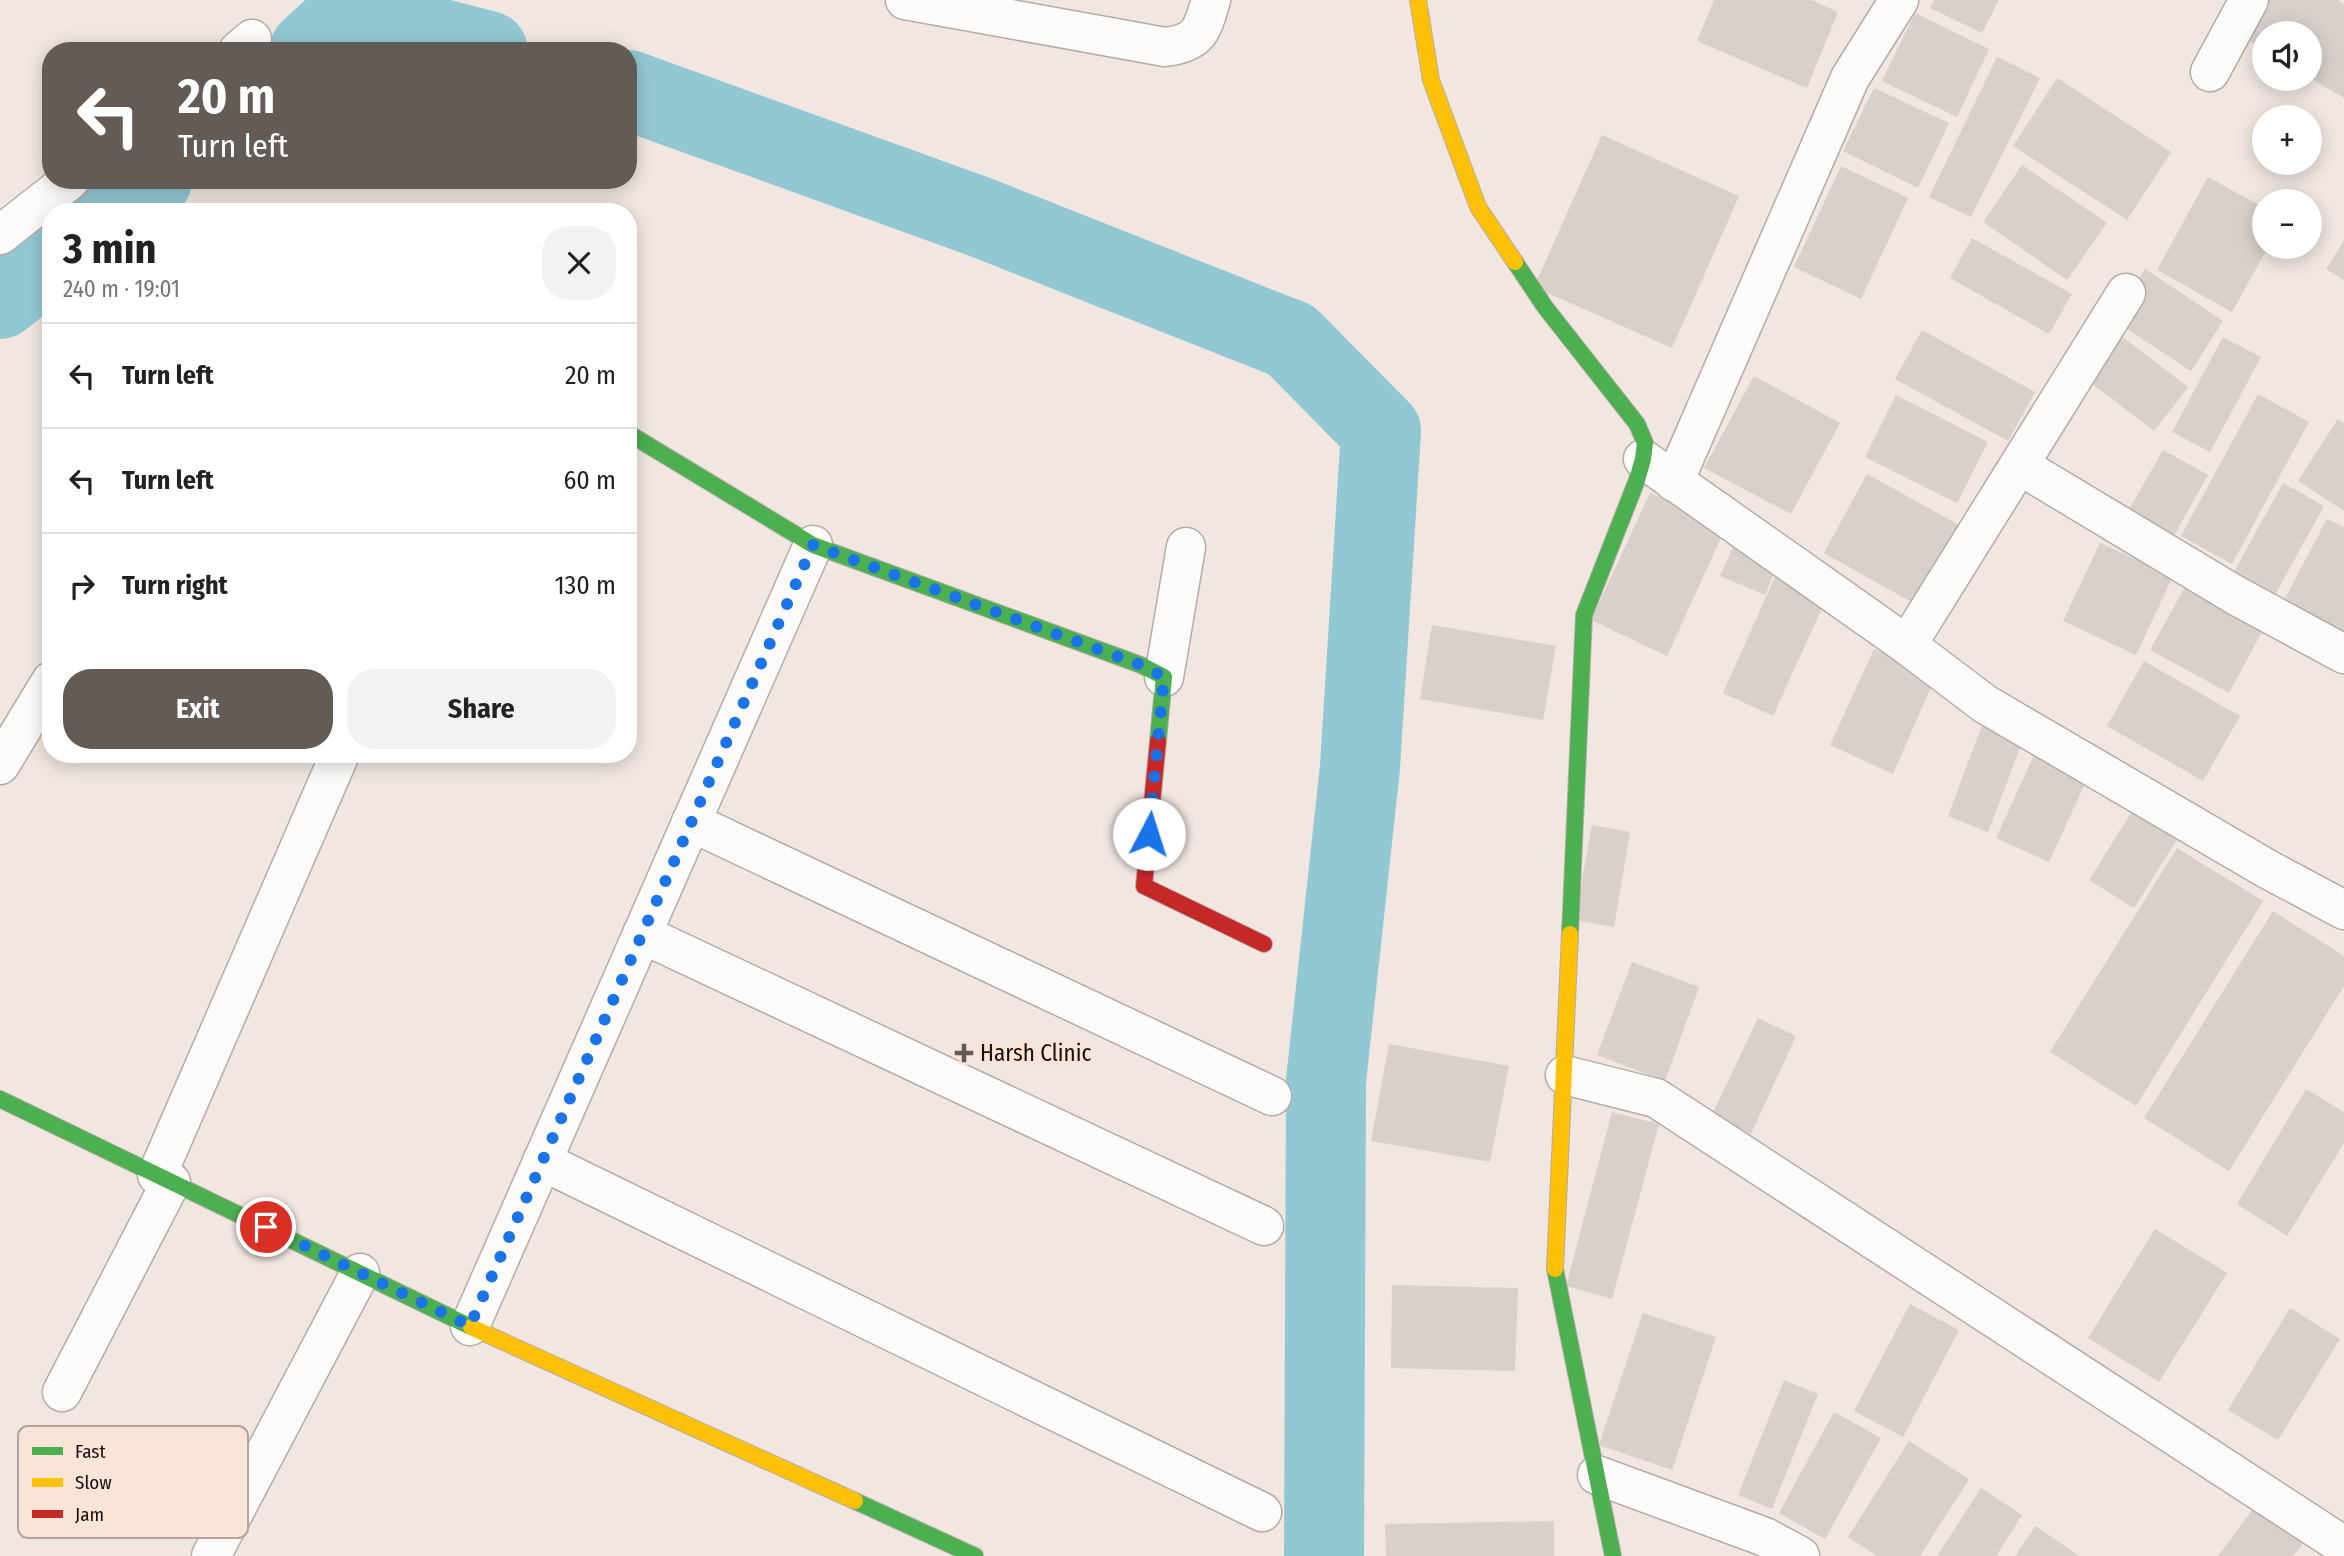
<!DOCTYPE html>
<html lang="en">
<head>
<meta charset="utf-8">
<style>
	body { margin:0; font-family:"Fira Sans Condensed",sans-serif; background:#f2f2f2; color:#222; height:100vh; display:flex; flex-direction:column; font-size:26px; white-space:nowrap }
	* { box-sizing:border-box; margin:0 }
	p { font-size:23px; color:#767676 }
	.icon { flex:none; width:38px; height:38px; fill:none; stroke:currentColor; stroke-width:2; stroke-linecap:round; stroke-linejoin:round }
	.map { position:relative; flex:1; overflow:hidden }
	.details { position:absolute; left:42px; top:203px; width:595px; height:560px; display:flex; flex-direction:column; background:#fff; border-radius:28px; box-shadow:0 4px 18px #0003 }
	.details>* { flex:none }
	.hud { position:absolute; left:42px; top:42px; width:595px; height:147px; border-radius:28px; box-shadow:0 4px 18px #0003; background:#635b56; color:#fff; overflow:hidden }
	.fabs { position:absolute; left:2252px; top:21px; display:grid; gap:14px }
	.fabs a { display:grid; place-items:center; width:70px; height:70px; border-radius:50%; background:#fff; box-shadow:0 4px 18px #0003; font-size:35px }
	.pin { position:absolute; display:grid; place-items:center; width:60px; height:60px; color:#fff; margin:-30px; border:4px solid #fff; border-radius:50%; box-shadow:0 2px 7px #0007 }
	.me { position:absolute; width:77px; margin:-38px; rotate:5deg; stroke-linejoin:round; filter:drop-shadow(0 0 5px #0008) }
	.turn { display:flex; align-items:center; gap:24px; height:147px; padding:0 21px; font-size:32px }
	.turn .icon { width:91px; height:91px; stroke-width:2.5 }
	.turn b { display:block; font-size:49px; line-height:60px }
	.round { display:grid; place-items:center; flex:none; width:74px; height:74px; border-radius:28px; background:#f2f2f2 }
	.headline { display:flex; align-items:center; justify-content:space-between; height:119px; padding:0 21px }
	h1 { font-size:42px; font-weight:700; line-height:52px }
	.action { display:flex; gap:14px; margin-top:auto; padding:14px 21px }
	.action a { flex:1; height:80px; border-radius:28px; background:#635b56; color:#fff; font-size:28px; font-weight:700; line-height:80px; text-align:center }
	.action a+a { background:#f2f2f2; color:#222 }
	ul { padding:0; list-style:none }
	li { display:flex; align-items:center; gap:21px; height:105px; padding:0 21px; border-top:2px solid #e0e0e0 }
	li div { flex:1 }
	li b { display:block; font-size:26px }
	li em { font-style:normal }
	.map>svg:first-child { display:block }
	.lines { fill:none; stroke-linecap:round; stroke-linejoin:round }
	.river { stroke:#92c8d4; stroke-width:80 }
	.building { fill:#d9cfcb }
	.street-casing { stroke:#b4aca7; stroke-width:41 }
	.fast-casing { stroke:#b4aca7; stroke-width:18 }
	.slow-casing { stroke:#b4aca7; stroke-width:18 }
	.jam-casing { stroke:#b4aca7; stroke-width:18 }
	.street { stroke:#fdfbfa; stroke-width:38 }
	.fast { stroke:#4caf50; stroke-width:16 }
	.slow { stroke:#ffc107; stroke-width:16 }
	.jam { stroke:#c62828; stroke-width:16 }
	.route { stroke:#1a73e8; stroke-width:12; stroke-dasharray:0 21.6 }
	.poi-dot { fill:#635b56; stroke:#f9e4d8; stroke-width:2.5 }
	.labels { text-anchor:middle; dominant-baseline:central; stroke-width:7; stroke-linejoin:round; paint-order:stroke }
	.poi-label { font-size:23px; fill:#17100c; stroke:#f9e4d8; text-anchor:start }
	.key { fill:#f9e4d8; stroke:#b5a49b; stroke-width:2 }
	.key-label { font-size:19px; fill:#17100c }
</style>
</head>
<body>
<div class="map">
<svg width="2344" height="1556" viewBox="0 0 2344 1556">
	<rect width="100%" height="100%" fill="#f1e6e0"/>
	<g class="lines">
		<g class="river">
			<polyline points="309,51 348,15 488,51"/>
			<polyline points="628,90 980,217 1291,340 1381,431 1360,767 1326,1081 1324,1556"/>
			<polyline points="111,212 152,180"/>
			<polyline points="0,299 51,259"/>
		</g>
	</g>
	<g class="building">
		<polygon points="1714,0 1811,0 1838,12 1807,88 1697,41"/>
		<polygon points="1934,0 1999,0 1982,33 1930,8"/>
		<polygon points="2264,0 2338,0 2344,4 2344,98 2310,78 2310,33 2264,33 2264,50 2242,36"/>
		<polygon points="1915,13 1989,49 1957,117 1882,81"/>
		<polygon points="1997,57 2040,78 1971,217 1929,197"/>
		<polygon points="2057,78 2171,152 2127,220 2013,146"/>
		<polygon points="1874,88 1949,123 1918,188 1843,151"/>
		<polygon points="1602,135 1739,196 1672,348 1534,287"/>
		<polygon points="2022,165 2107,223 2067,280 1983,222"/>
		<polygon points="1841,166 1908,198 1861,299 1794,267"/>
		<polygon points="2208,177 2264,208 2264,247 2268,247 2232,312 2157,270"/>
		<polygon points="1972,238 2072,294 2049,334 1950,278"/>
		<polygon points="2344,240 2344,280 2326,269"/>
		<polygon points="2145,269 2223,321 2191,371 2112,319"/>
		<polygon points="1922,330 2035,392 2008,441 1895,379"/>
		<polygon points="2120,335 2188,387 2154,431 2086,379"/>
		<polygon points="2223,337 2261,357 2210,452 2172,432"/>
		<polygon points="1754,376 1840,423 1791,514 1704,468"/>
		<polygon points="2258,394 2309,422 2232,564 2181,536"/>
		<polygon points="1896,395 1988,442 1957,503 1865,457"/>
		<polygon points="2338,419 2344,423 2344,511 2298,481"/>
		<polygon points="2163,450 2208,475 2171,541 2126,515"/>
		<polygon points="1867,474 1959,525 1915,604 1824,553"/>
		<polygon points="2283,483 2324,506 2272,600 2231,577"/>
		<polygon points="1650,493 1726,527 1667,656 1591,620"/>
		<polygon points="2327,519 2344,527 2344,640 2281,606"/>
		<polygon points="1736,540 1780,558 1765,595 1720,576"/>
		<polygon points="2100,543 2173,576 2136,655 2063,621"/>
		<polygon points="1775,577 1826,599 1773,716 1723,693"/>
		<polygon points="2186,585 2264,628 2229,693 2150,650"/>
		<polygon points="1432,625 1556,646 1543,720 1420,699"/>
		<polygon points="1874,649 1935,678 1893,774 1830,745"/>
		<polygon points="2144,661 2240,716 2203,781 2107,726"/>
		<polygon points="1984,720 2025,735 1988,832 1948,816"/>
		<polygon points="2036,751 2089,775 2049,862 1996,838"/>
		<polygon points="2138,802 2183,830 2134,908 2089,880"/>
		<polygon points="1592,825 1630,832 1614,927 1575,920"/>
		<polygon points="2177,848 2263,901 2136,1106 2050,1052"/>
		<polygon points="2273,911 2344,956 2344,986 2229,1171 2144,1118"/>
		<polygon points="1632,962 1699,987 1665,1081 1597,1055"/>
		<polygon points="1758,1018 1796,1036 1751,1134 1712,1115"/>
		<polygon points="1389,1044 1509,1066 1490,1162 1371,1141"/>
		<polygon points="2306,1089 2344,1112 2344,1143 2287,1236 2237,1204"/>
		<polygon points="1612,1112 1659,1124 1612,1299 1566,1286"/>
		<polygon points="2155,1229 2227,1273 2159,1382 2088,1338"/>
		<polygon points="1392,1285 1518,1288 1515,1371 1391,1368"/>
		<polygon points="1910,1304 1959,1330 1903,1437 1854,1411"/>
		<polygon points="2290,1308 2340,1339 2278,1440 2228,1410"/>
		<polygon points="1643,1313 1716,1337 1672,1470 1599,1445"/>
		<polygon points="1784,1380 1818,1394 1772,1509 1738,1495"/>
		<polygon points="1834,1412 1881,1438 1825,1539 1779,1513"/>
		<polygon points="1909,1441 1969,1479 1920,1556 1877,1556 1848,1537"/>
		<polygon points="1981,1488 2022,1515 1996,1556 1937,1556"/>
		<polygon points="2256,1505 2305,1541 2293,1556 2218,1556"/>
		<polygon points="1554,1521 1554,1556 1386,1556 1385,1524"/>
		<polygon points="2036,1526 2079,1556 2015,1556"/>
	</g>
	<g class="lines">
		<defs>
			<g id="street">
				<path d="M905,0l260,47c34,-4 37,-16 46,-47"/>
				<polyline points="238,51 252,39"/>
				<polyline points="2210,72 2249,0"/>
				<polyline points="0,235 70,180"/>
				<polyline points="1643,459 1907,645 1985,704 2269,870 2344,910"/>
				<polyline points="2019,465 2235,595 2344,654"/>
				<polyline points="1674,482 1850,78 1899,0"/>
				<polyline points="1907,645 2126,293"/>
				<polyline points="1164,677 1186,547"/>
				<polyline points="0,765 51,681"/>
				<polyline points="691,822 1272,1096"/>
				<polyline points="642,934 1264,1226"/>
				<polyline points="1565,1075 1656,1098 2344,1546"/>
				<polyline points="542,1161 1262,1512"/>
				<polyline points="157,1175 340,754"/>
				<polyline points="470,1326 813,545"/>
				<polyline points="62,1392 171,1182"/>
				<polyline points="1597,1475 1765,1537 1800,1556"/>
				<polyline points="211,1556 360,1273"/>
			</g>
			<g id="fast">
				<polyline points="1515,262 1545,307 1637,424 1645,443 1643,459 1637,480 1584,615 1570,934"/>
				<polyline points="628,433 813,545 1141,665 1164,677 1158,741"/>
				<polyline points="0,1099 471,1327"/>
				<polyline points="1555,1269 1613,1556"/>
				<polyline points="855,1501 975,1556"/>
			</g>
			<g id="slow">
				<polyline points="1418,0 1431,80 1478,207 1515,262"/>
				<polyline points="1555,1269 1570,934"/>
				<polyline points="471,1327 855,1501"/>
			</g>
			<polyline id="jam" points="1158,741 1144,886 1264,944"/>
		</defs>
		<use href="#street" class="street-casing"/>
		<use href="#fast" class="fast-casing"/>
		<use href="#slow" class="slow-casing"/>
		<use href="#jam" class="jam-casing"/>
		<use href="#street" class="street"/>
		<use href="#fast" class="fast"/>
		<use href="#slow" class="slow"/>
		<use href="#jam" class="jam"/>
	</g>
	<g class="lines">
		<polyline class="route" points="266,1227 470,1326 813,545 1141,665 1164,677 1149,834"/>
	</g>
	<path class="poi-dot" d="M960.5 1042.5h7v7h7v7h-7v7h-7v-7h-7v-7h7z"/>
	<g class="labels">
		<g class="poi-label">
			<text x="980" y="1053">Harsh Clinic</text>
		</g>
	</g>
	<rect x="18" y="1426" width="230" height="112" rx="10" class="key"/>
	<rect x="32" y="1447" width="31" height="8" fill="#4caf50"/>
	<rect x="32" y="1478" width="31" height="9" fill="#ffc107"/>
	<rect x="32" y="1510" width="31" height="8" fill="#c62828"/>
	<g class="key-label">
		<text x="75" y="1458">Fast</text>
		<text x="75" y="1489">Slow</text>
		<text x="75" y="1521">Jam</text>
	</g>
</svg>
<div class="fabs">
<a><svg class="icon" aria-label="sound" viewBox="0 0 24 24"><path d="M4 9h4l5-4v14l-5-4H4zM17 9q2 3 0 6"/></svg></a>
<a>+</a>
<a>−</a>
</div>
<div class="pin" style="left:266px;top:1227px;background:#d93025"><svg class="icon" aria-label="arrive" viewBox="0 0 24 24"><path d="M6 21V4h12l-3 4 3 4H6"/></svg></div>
<svg class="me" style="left:1149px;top:834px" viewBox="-20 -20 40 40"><circle r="19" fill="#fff"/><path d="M0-13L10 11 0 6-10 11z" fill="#1a73e8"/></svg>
<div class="hud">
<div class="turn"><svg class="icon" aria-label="left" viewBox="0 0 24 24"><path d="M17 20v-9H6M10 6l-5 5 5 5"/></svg><div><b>20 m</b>Turn left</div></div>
</div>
<section class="details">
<div class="headline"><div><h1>3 min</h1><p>240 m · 19:01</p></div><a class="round"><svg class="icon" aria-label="close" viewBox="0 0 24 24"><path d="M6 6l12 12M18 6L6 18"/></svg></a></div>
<ul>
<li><svg class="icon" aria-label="left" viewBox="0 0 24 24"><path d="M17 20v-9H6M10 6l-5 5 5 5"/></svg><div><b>Turn left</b></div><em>20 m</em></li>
<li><svg class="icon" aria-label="left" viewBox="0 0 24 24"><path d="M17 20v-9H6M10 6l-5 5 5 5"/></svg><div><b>Turn left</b></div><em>60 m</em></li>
<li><svg class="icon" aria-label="right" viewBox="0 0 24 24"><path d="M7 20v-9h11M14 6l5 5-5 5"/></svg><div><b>Turn right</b></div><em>130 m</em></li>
</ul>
<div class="action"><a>Exit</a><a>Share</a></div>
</section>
</div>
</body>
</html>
